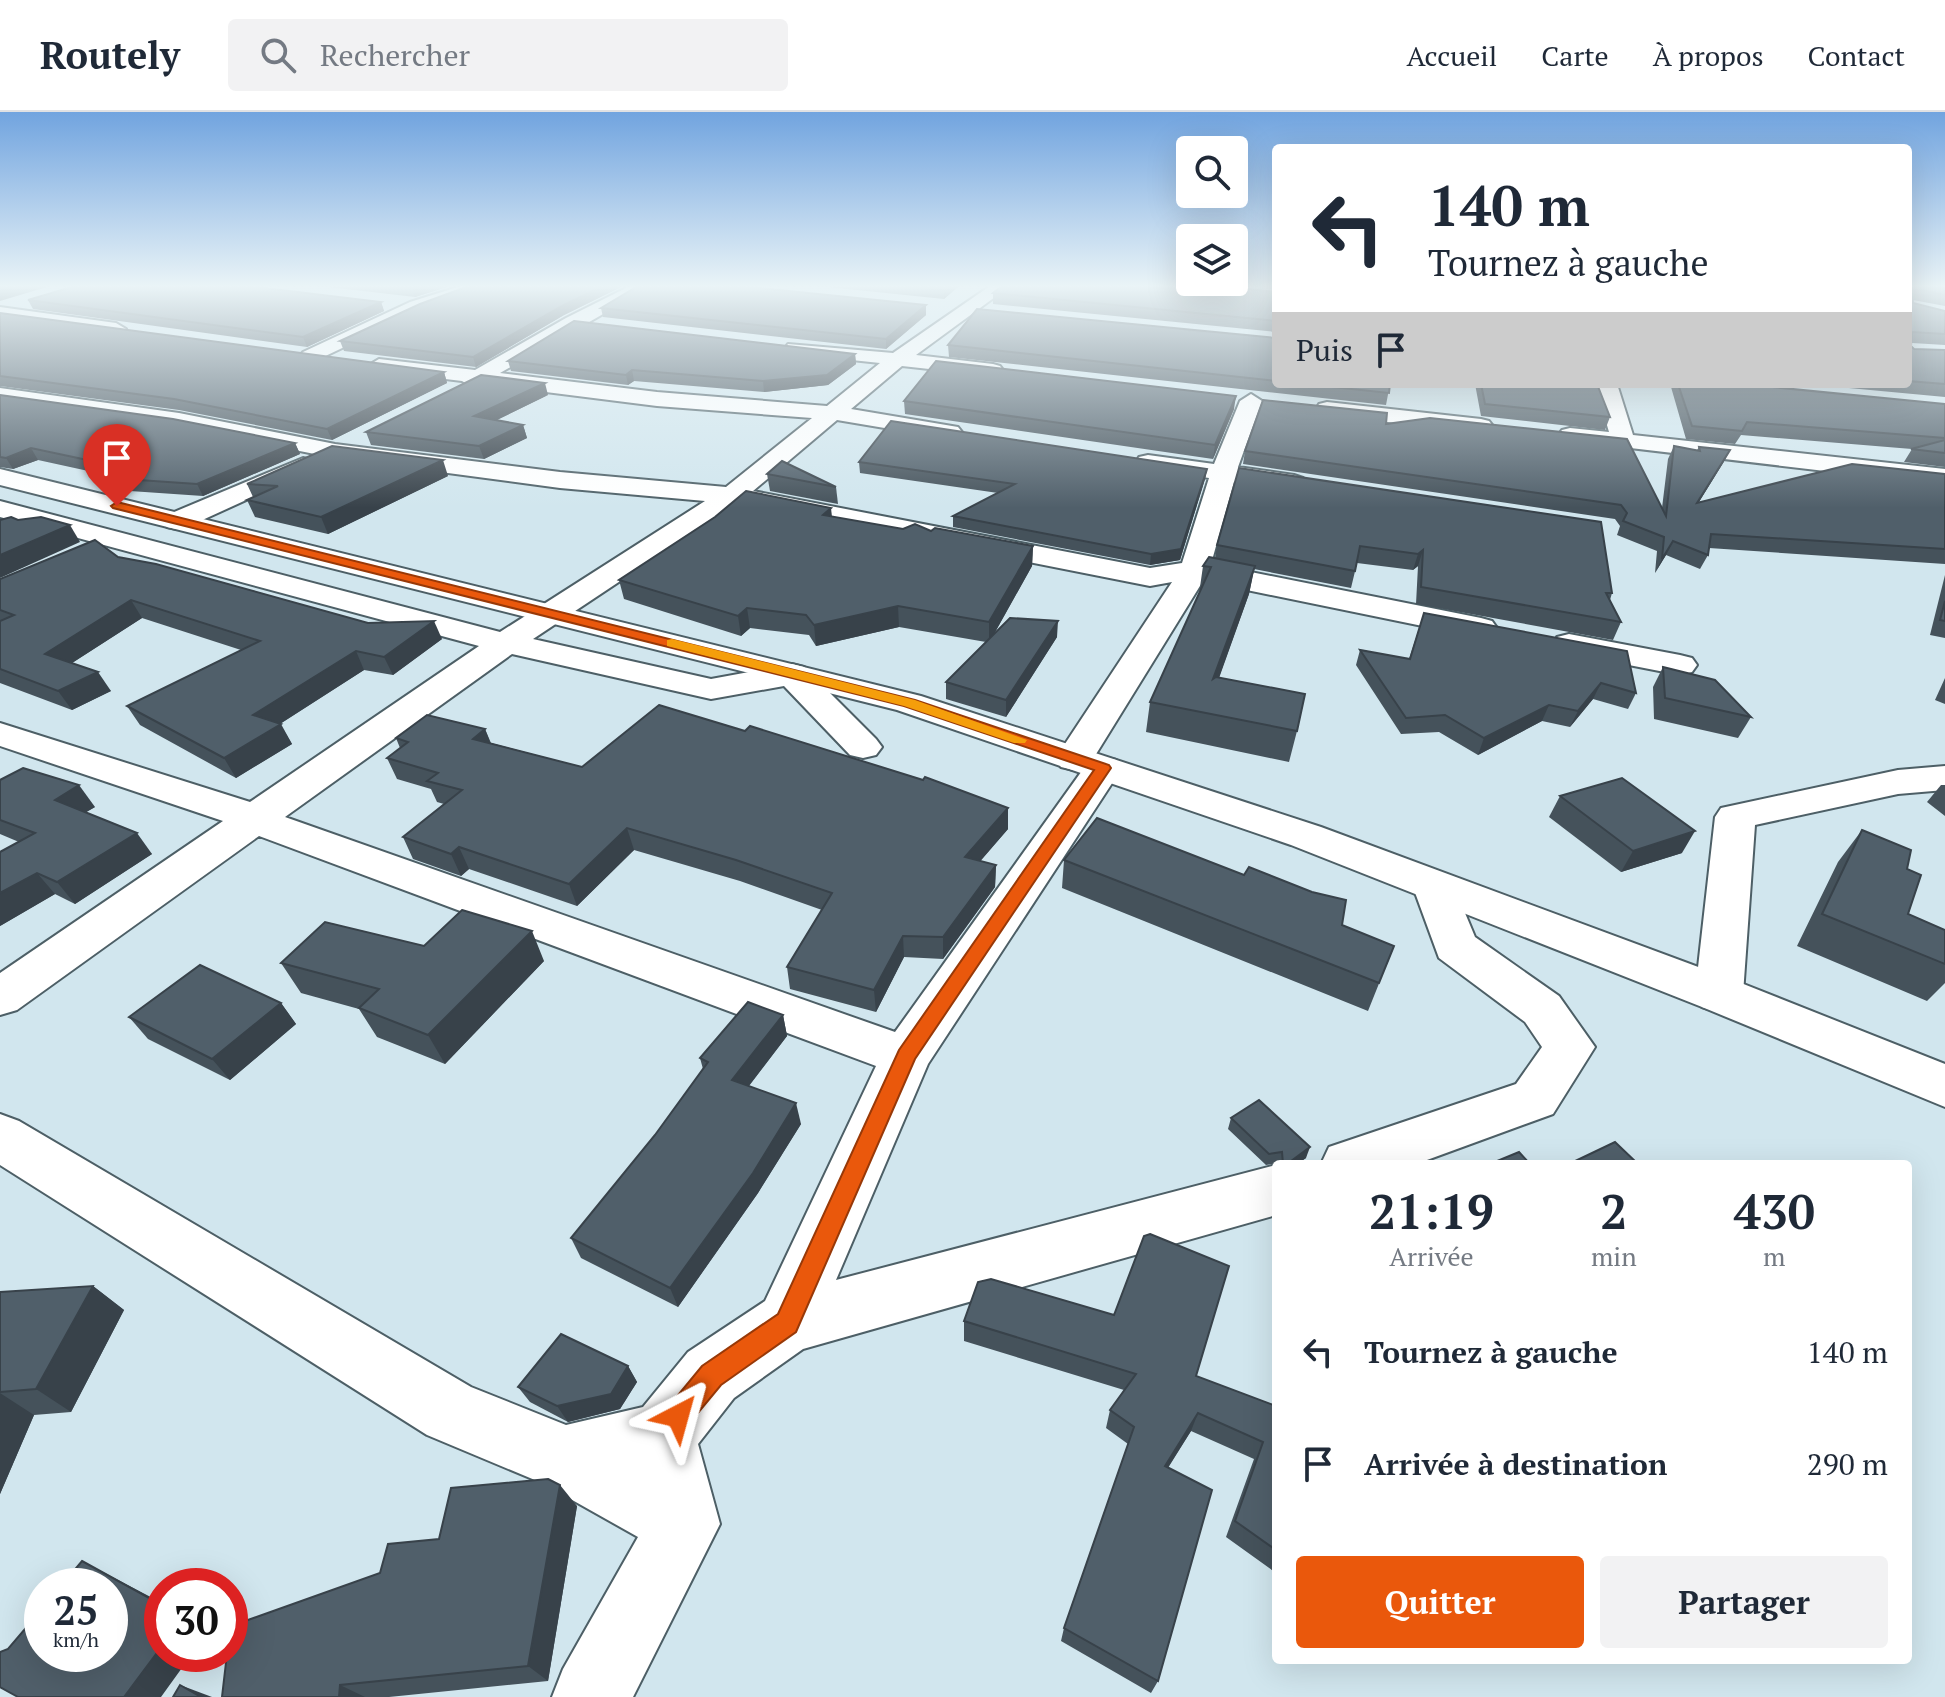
<!DOCTYPE html>
<html lang="fr">
<head>
<meta charset="utf-8">
<style>
	body { margin:0; font-family:"PT Serif",serif; background:#f2f2f3; color:#1f2937; height:100vh; display:flex; flex-direction:column; font-size:30px; white-space:nowrap }
	* { box-sizing:border-box; margin:0 }
	p { font-size:26px; color:#747a83 }
	.icon { flex:none; width:44px; height:44px; fill:none; stroke:currentColor; stroke-width:2; stroke-linecap:round; stroke-linejoin:round }
	.map { position:relative; flex:1; overflow:hidden }
	.side { position:absolute; left:1272px; top:1048px; width:640px; height:504px; display:flex; flex-direction:column; background:#fff; border-radius:8px; box-shadow:0 8px 32px #0002 }
	.side>* { flex:none }
	.guide { position:absolute; left:1272px; top:32px; width:640px; height:244px; border-radius:8px; box-shadow:0 8px 32px #0002; background:#fff; color:#1f2937; overflow:hidden }
	.controls { position:absolute; left:1176px; top:24px; display:grid; gap:16px }
	.controls a { display:grid; place-items:center; width:72px; height:72px; border-radius:8px; background:#fff; box-shadow:0 8px 32px #0002; font-size:40px }
	.speed { position:absolute; left:24px; top:1456px; display:flex; gap:16px; font-size:40px; font-weight:700; text-align:center }
	.speed>* { display:grid; place-content:center; width:104px; height:104px; border-radius:50%; background:#fff; box-shadow:0 8px 32px #0002; line-height:1 }
	.speed small { font-size:20px; font-weight:400 }
	.speed .limit { border:12px solid #d22; background:#fff; color:#111 }
	.pin { position:absolute; display:grid; place-items:center; width:68px; height:68px; color:#fff; margin:-82px -34px; border-radius:50% 50% 50% 0; rotate:-45deg; box-shadow:0 0 8px #0007 }
	.pin .icon { rotate:45deg }
	.me { position:absolute; width:88px; margin:-44px; rotate:39deg; stroke-linejoin:round; filter:drop-shadow(0 0 6px #0008) }
	.turn { display:flex; align-items:center; gap:28px; height:168px; padding:0 24px; font-size:36px }
	.turn .icon { width:104px; height:104px; stroke-width:2.5 }
	.turn b { display:block; font-size:56px; line-height:68px }
	.then { display:flex; align-items:center; height:76px; padding:0 24px; background:#0003; gap:16px; font-size:30px }
	.eta { display:flex; justify-content:space-evenly; align-items:center; height:136px; text-align:center }
	.eta b { font-size:48px; font-weight:800; line-height:56px }
	.cta { display:flex; gap:16px; margin-top:auto; padding:16px 24px }
	.cta a { flex:1; height:92px; border-radius:8px; background:#ea580c; color:#fff; font-size:32px; font-weight:800; line-height:92px; text-align:center }
	.cta a+a { background:#f2f2f3; color:#1f2937 }
	ul { padding:0; list-style:none }
	li { display:flex; align-items:center; gap:24px; height:112px; padding:0 24px }
	li div { flex:1 }
	li b { display:block; font-size:30px }
	li em { font-style:normal }
	header { display:flex; align-items:center; gap:48px; box-sizing:border-box; height:112px; padding:0 40px; background:#fff; border-bottom:2px solid #e0e1e3 }
	header strong { font-size:38px }
	nav { display:flex; gap:44px; margin-inline-start:auto; font-size:28px }
	.search { width:560px; height:72px; background:#f2f2f3; display:flex; align-items:center; gap:20px; box-sizing:border-box; padding:0 28px; border-radius:8px; color:#747a83; font-size:30px }
	.map>svg:first-child { display:block }
	.lines { fill:none; stroke-linecap:round; stroke-linejoin:round }
	.minor-casing { stroke:#4d5f66; stroke-width:4 }
	.highway-casing { stroke:#4d5f66; stroke-width:4 }
	.minor { fill:#fff; fill-rule:evenodd }
	.highway { fill:#fff; fill-rule:evenodd }
	.wall { fill:#45525b }
	.shaded-wall { fill:#38424a }
	.building { fill:#505f6a; stroke:#38424a; stroke-width:2 }
	.route { fill:#ea580c; stroke:#983908; stroke-width:2 }
	.slow { fill:#f59e0b }
</style>
</head>
<body>
<header>
<strong>Routely</strong>
<div class="search"><svg class="icon" aria-label="search" viewBox="0 0 24 24"><circle cx="10" cy="10" r="6"/><path d="M15 15l6 6"/></svg>Rechercher</div>
<nav><a>Accueil</a><a>Carte</a><a>À propos</a><a>Contact</a></nav>
</header>
<div class="map">
<svg width="1945" height="1585" viewBox="0 0 1945 1585">
	<rect width="100%" height="100%" fill="#d1e6ee"/>
	<g class="lines">
		<defs>
			<g id="minor">
				<polygon points="461,174 488,174 422,198 317,248 303,248 300,244 303,240 410,190"/>
				<path d="M630,174h22l-152,87 157,19 170,14 53,-43 -85,-9 -7,-2 -3,-4 3,-4 105,9 97,-67h20l-94,69 77,9 7,2 3,4 -3,4 -7,2 -91,-10 -51,43 107,18 4,5 -4,5 -8,2 -113,-19 -84,71 397,77 32,-5 27,-85 -61,-9 -9,-2 -3,-5 3,-5 9,-2 66,9 26,-63 11,-7 11,7 -24,66 56,8 9,3 4,5 -4,5 -9,3 -60,-9 -23,82 270,54 11,3 5,7 -5,7 -11,3 -278,-57 -110,178 10,-2 13,3 6,8 -194,296 -92,216 440,-115v50l-473,134 -69,49 -36,46 22,80 -87,173h-81l11,-28 75,-132 -96,-54 -115,-48 -427,-270v-51l19,7 452,266 95,38 77,-18 45,-55 77,-51 111,-235 -617,-230 -242,174 -17,5v-42l223,-152 -223,-75v-23l250,79 229,-156 -479,-129v-16l500,131 205,-131 -145,-13 -225,-30 -156,-31 -179,-25v-14l179,25 156,31 225,28 166,15 86,-69 -155,-12 -175,-22 -10,3 -10,-6 -83,-10 -10,-6 10,-6 96,11 91,-52zM736,392l414,82 22,-4 -117,177 6,8 13,3 10,-2 -189,264 -610,-215 227,-163 199,45 73,-13 66,69 13,3 13,-3 6,-8 -6,-8 -72,-72 -12,-3 -81,15 -178,-40z"/>
				<polygon points="0,195 116,211 126,217 116,223 0,207"/>
				<polygon points="1595,272 1617,272 1633,323 1945,357 1945,373 1562,328 1558,323 1562,318 1570,316 1609,320"/>
				<polygon points="1327,290 1481,307 1489,309 1493,314 1489,319 1481,321 1319,302 1316,297 1319,292"/>
				<polygon points="303,346 312,348 315,353 312,358 187,415 177,417 167,415 163,409 167,403"/>
				<polygon points="1569,522 1680,543 1692,546 1697,553 1692,560 1680,563 1557,539 1553,532 1557,525"/>
				<polygon points="1945,654 1945,678 1898,682 1755,713 1743,882 1736,895 1719,900 1702,895 1695,882 1715,705 1721,696 1898,658"/>
				<polygon points="1435,760 1450,765 1475,825 1559,884 1595,935 1553,1002 1416,1052 1321,1052 1329,1035 1516,972 1542,935 1525,910 1439,846 1413,775 1420,765"/>
			</g>
			<polygon id="highway" points="0,357 921,584 1321,715 1736,869 1945,952 1945,995 1702,895 1291,733 897,598 0,373"/>
		</defs>
		<use href="#minor" class="minor-casing"/>
		<use href="#highway" class="highway-casing"/>
		<use href="#minor" class="minor"/>
		<use href="#highway" class="highway"/>
	</g>
	<g class="wall">
		<polygon points="320,174 450,174 415,185"/>
		<polygon points="469,174 623,174 564,203 476,255 344,239 340,229"/>
		<polygon points="818,174 959,174 944,187"/>
		<polygon points="1908,174 1945,174 1945,194 1913,188 1913,191 1945,199 1945,233 1912,231 1911,234 1914,237 1945,238 1945,285 1806,272 1908,272"/>
		<polygon points="1276,180 1276,220 993,192 993,181"/>
		<polygon points="28,188 381,190 384,199 307,235 33,197"/>
		<polygon points="601,196 926,203 886,237 603,205"/>
		<polygon points="0,201 444,260 447,271 332,328 179,298 0,274"/>
		<polygon points="1276,226 1276,272 1390,272 1386,293 949,245 948,233"/>
		<polygon points="855,242 856,252 828,273 764,280 634,269 628,273 511,259 508,249"/>
		<polygon points="1475,272 1597,272 1610,305 1605,318 1481,304"/>
		<polygon points="1643,272 1741,272 1945,292 1945,355 1904,350 1912,337 1741,323 1735,332 1686,327 1671,275"/>
		<polygon points="0,283 295,331 300,342 203,384 130,379 124,367 125,367 38,348 13,357 0,355"/>
		<polygon points="548,283 497,308 523,313 527,326 484,347 371,333 366,320"/>
		<polygon points="904,289 1234,297 1213,347 905,302"/>
		<polygon points="1386,312 1662,396 1668,347 1674,334 1697,338 1699,335 1730,338 1723,351 1699,390 1945,362 1945,452 1709,436 1708,443 1700,457 1666,443 1655,461 1657,439 1617,423 1620,414 1615,407 1243,352 1245,339"/>
		<polygon points="859,350 1207,357 1205,367 1180,448 1150,453 953,415 953,404 998,381 860,361"/>
		<polygon points="1239,356 1612,481 1610,488 1621,510 1613,528 1416,492 1418,454 1413,458 1357,451 1351,476 1254,457 1249,482 1219,565 1297,619 1289,650 1146,620 1150,590 1199,482 1203,454 1215,446 1217,433"/>
		<polygon points="767,362 836,375 838,392 770,379"/>
		<polygon points="448,364 328,422 255,405 247,388 253,385 247,372"/>
		<polygon points="832,405 903,417 931,419 1033,434 1032,454 994,522 1057,525 1006,605 946,587 946,570 986,530 899,515 816,534 809,523 750,516 741,524 624,487 619,468"/>
		<polygon points="118,445 368,511 442,527 393,563 364,558 280,612 292,632 236,666 140,613 127,594 241,538 142,506 72,551 111,579 72,598 0,571 0,467"/>
		<polygon points="1945,463 1945,526 1930,523"/>
		<polygon points="1424,501 1636,581 1628,597 1593,587 1570,615 1542,609 1478,643 1439,620 1401,622 1356,553 1360,538 1409,547"/>
		<polygon points="1663,555 1751,605 1738,626 1654,607 1653,575"/>
		<polygon points="1945,566 1945,592 1935,588"/>
		<polygon points="485,617 491,631 582,655 745,619 1008,696 1008,717 980,749 996,753 995,775 943,847 904,845 876,900 790,877 787,855 822,798 740,769 634,738 577,794 469,757 461,764 413,747 403,725 444,692 437,690 431,677 397,667 387,646 400,636 396,626"/>
		<polygon points="0,668 95,695 86,700 152,742 75,792 55,782 0,814 19,730 0,722"/>
		<polygon points="1941,673 1945,673 1945,704 1927,690"/>
		<polygon points="1560,684 1682,741 1621,760 1549,705"/>
		<polygon points="1862,718 1907,757 1908,802 1945,818 1945,871 1927,889 1797,834 1838,750"/>
		<polygon points="1064,748 1244,763 1312,780 1342,813 1394,834 1368,899 1062,776"/>
		<polygon points="424,834 544,849 445,952 377,925 359,897 301,881 281,851"/>
		<polygon points="281,891 296,912 230,968 148,927 129,905"/>
		<polygon points="783,903 787,924 749,974 801,1012 758,1081 678,1195 581,1146 571,1126 655,1023 703,957 700,946"/>
		<polygon points="1231,1006 1306,1046 1297,1052 1278,1052 1278,1051 1266,1053 1228,1017"/>
		<polygon points="93,1174 124,1198 71,1300 34,1303 0,1382 0,1180"/>
		<polygon points="964,1209 1196,1264 1274,1293 1276,1286 1276,1461 1226,1425 1254,1347 1191,1319 1168,1356 1158,1569 1151,1581 1061,1529 1064,1516 1128,1332 1106,1316 1110,1298 1124,1278 964,1229"/>
		<polygon points="628,1254 637,1270 620,1297 568,1310 530,1290 518,1275"/>
		<polygon points="577,1394 548,1569 389,1585 222,1585 380,1461"/>
	</g>
	<g class="shaded-wall">
		<polygon points="15,174 50,174 0,189 0,179"/>
		<polygon points="417,174 450,174 415,185 412,176"/>
		<polygon points="603,174 623,174 564,203 476,255 473,245 562,194"/>
		<polygon points="948,174 959,174 944,187 944,178"/>
		<polygon points="381,190 384,199 307,235 303,225"/>
		<polygon points="926,193 926,203 886,237 886,227"/>
		<polygon points="855,242 856,252 828,273 764,280 763,269"/>
		<polygon points="632,258 634,269 628,273 626,263"/>
		<polygon points="444,260 447,271 332,328 327,317"/>
		<polygon points="545,271 548,283 478,317 474,304"/>
		<polygon points="1236,284 1234,297 1213,347 1215,333"/>
		<polygon points="523,313 527,326 484,347 479,334"/>
		<polygon points="295,331 300,342 203,384 197,372"/>
		<polygon points="31,336 38,348 13,357 6,346"/>
		<polygon points="1730,338 1723,351 1690,404 1697,391"/>
		<polygon points="443,348 448,364 328,422 321,405"/>
		<polygon points="1207,357 1205,367 1180,448 1150,453 1151,442"/>
		<polygon points="831,396 833,414 823,403"/>
		<polygon points="70,413 80,430 0,466 0,443"/>
		<polygon points="1673,429 1666,443 1655,461 1662,447"/>
		<polygon points="1033,434 1032,454 989,531 989,510"/>
		<polygon points="1423,438 1418,454 1413,458 1418,442"/>
		<polygon points="1255,454 1249,482 1208,597 1213,567"/>
		<polygon points="131,488 142,506 58,560 45,542"/>
		<polygon points="898,494 899,515 816,534 814,513"/>
		<polygon points="747,496 750,516 741,524 738,504"/>
		<polygon points="434,509 442,527 393,563 384,545"/>
		<polygon points="1058,509 1057,525 1006,605 1006,588"/>
		<polygon points="356,539 364,558 264,622 253,603"/>
		<polygon points="98,560 111,579 72,598 58,579"/>
		<polygon points="1601,571 1593,587 1570,615 1578,599"/>
		<polygon points="1549,593 1542,609 1478,643 1484,626"/>
		<polygon points="281,612 292,632 236,666 224,646"/>
		<polygon points="485,617 493,638 473,627"/>
		<polygon points="79,673 95,695 71,709 55,688"/>
		<polygon points="1008,696 1008,717 965,767 965,745"/>
		<polygon points="627,716 634,738 577,794 569,772"/>
		<polygon points="1695,719 1682,741 1621,760 1633,739"/>
		<polygon points="137,721 152,742 75,792 57,770"/>
		<polygon points="459,735 469,757 461,764 451,742"/>
		<polygon points="996,753 995,775 943,847 943,825"/>
		<polygon points="37,761 55,782 0,814 0,781"/>
		<polygon points="532,819 544,849 445,952 428,923"/>
		<polygon points="903,824 904,845 876,900 874,878"/>
		<polygon points="281,891 296,912 230,968 212,947"/>
		<polygon points="783,903 787,924 737,989 732,968"/>
		<polygon points="796,991 801,1012 758,1081 678,1195 670,1176"/>
		<polygon points="1310,1035 1306,1046 1297,1052 1287,1052"/>
		<polygon points="93,1174 124,1198 71,1300 36,1277"/>
		<polygon points="628,1254 637,1270 620,1297 568,1310 557,1294"/>
		<polygon points="0,1281 34,1303 0,1382"/>
		<polygon points="1198,1301 1191,1319 1158,1371 1165,1354"/>
		<polygon points="560,1373 577,1394 548,1569 528,1554"/>
		<polygon points="82,1449 162,1491 162,1493"/>
		<polygon points="162,1534 162,1542 192,1542 161,1585 124,1585"/>
		<polygon points="180,1573 212,1585 201,1585"/>
		<polygon points="340,1573 365,1585 339,1585"/>
	</g>
	<g class="building">
		<polygon points="0,174 15,174 0,179"/>
		<polygon points="75,174 248,174 381,190 303,225 28,188"/>
		<polygon points="469,174 603,174 562,194 473,245 340,229 420,192"/>
		<polygon points="638,174 739,174 926,193 886,227 601,196"/>
		<polygon points="906,174 948,174 944,178"/>
		<polygon points="1002,174 1218,174 1276,180 1276,209 993,181"/>
		<polygon points="1908,174 1945,174 1945,183 1912,176 1913,191 1945,199 1945,222 1912,220 1911,234 1914,237 1945,238 1945,272 1908,269"/>
		<polygon points="977,197 1276,226 1276,269 948,233"/>
		<polygon points="0,201 444,260 327,317 174,287 0,264"/>
		<polygon points="574,209 855,242 827,263 763,269 632,258 626,263 508,249"/>
		<polygon points="936,249 1236,284 1215,333 904,289"/>
		<polygon points="481,263 545,271 474,304 523,313 479,334 366,320"/>
		<polygon points="1304,272 1390,272 1389,281"/>
		<polygon points="1481,272 1597,272 1610,305 1485,292"/>
		<polygon points="1678,272 1741,272 1945,292 1945,326 1747,310 1742,319 1692,314"/>
		<polygon points="0,283 173,307 295,331 197,372 124,367 139,359 31,336 6,346 0,345"/>
		<polygon points="1263,288 1387,301 1386,312 1430,306 1627,327 1666,404 1674,334 1700,339 1699,335 1730,338 1697,391 1852,352 1945,362 1945,437 1711,422 1708,443 1673,429 1662,447 1664,425 1623,409 1627,401 1621,393 1245,339"/>
		<polygon points="891,309 1207,357 1181,437 1151,442 953,404 1015,372 859,350"/>
		<polygon points="1945,328 1945,341 1911,337"/>
		<polygon points="332,334 443,348 321,405 247,388 278,374 247,372"/>
		<polygon points="782,349 836,375 767,362"/>
		<polygon points="1239,356 1601,410 1612,481 1606,481 1621,510 1421,475 1423,438 1418,442 1360,434 1355,459 1217,433"/>
		<polygon points="746,379 831,396 823,403 903,417 915,412 931,419 935,416 1033,434 989,510 898,494 814,513 806,503 747,496 738,504 619,468 715,405"/>
		<polygon points="11,405 18,408 41,405 70,413 0,443 0,408"/>
		<polygon points="95,428 118,445 156,452 368,511 434,509 384,545 356,539 253,603 281,612 224,646 127,594 260,529 131,488 45,542 98,560 58,579 0,557 0,509 14,503 0,498 0,467"/>
		<polygon points="1209,445 1255,454 1213,567 1216,565 1305,582 1297,619 1150,590 1211,455 1203,454"/>
		<polygon points="1945,489 1945,509 1940,508"/>
		<polygon points="1424,501 1627,539 1636,581 1601,571 1578,599 1549,593 1484,626 1445,603 1406,606 1360,538 1410,547"/>
		<polygon points="1010,506 1058,509 1006,588 946,570"/>
		<polygon points="1663,555 1715,568 1751,605 1665,586"/>
		<polygon points="659,593 745,619 750,614 923,668 925,665 1008,696 965,745 996,753 943,825 903,824 874,878 787,855 832,781 736,748 627,716 569,772 459,735 451,742 403,725 462,678 427,669 438,661 387,646 408,630 396,626 427,603 485,617 473,627 582,655"/>
		<polygon points="23,656 79,673 55,688 137,721 57,770 37,761 0,781 0,740 35,721 0,708 0,668"/>
		<polygon points="1622,666 1695,719 1633,739 1560,684"/>
		<polygon points="1097,706 1244,763 1249,755 1312,780 1346,788 1342,813 1394,834 1379,871 1064,748"/>
		<polygon points="1862,718 1911,738 1907,757 1921,763 1908,802 1945,818 1945,852 1822,802"/>
		<polygon points="462,798 532,819 428,923 359,896 379,877 281,851 325,810 424,834"/>
		<polygon points="200,853 281,891 212,947 129,905"/>
		<polygon points="748,890 783,903 732,968 796,991 753,1061 670,1176 571,1126 655,1023 708,950 700,946"/>
		<polygon points="1259,988 1310,1035 1287,1052 1283,1052 1282,1040 1269,1042 1231,1006"/>
		<polygon points="1615,1030 1638,1052 1569,1052"/>
		<polygon points="1519,1040 1530,1052 1490,1052"/>
		<polygon points="1150,1122 1229,1154 1196,1264 1276,1294 1276,1438 1235,1409 1263,1330 1198,1301 1165,1354 1212,1378 1158,1569 1064,1516 1134,1315 1110,1298 1136,1262 964,1209 978,1170 991,1167 1114,1203 1144,1124"/>
		<polygon points="93,1174 36,1277 0,1280 0,1180"/>
		<polygon points="561,1222 628,1254 611,1282 557,1294 518,1275"/>
		<polygon points="548,1367 560,1373 528,1554 340,1573 339,1585 222,1585 227,1542 230,1542 231,1514 380,1461 388,1432 439,1427 451,1376"/>
		<polygon points="82,1449 162,1493 162,1534 124,1585 18,1585 0,1575 0,1540 8,1537 42,1497 42,1542 110,1542 110,1474 61,1474"/>
		<polygon points="180,1573 201,1585 173,1585"/>
	</g>
	<linearGradient id="sky" x2="0" y2="1"><stop stop-color="#71a4df"/><stop offset="0.44" stop-color="#eaf4f7"/><stop offset="1" stop-color="#eaf4f7" stop-opacity="0"/></linearGradient>
	<rect width="1945" height="396" fill="url(#sky)"/>
	<polygon class="route" points="117,390 915,588 1109,653 1111,656 915,947 796,1220 721,1273 688,1313 678,1317 669,1313 665,1304 669,1294 702,1254 778,1202 899,938 1094,658 904,594 113,396 111,394"/>
	<polygon class="slow" points="672,527 915,588 1027,628 1025,631 1014,631 904,594 667,534 667,528"/>
</svg>
<div class="controls">
<a><svg class="icon" aria-label="search" viewBox="0 0 24 24"><circle cx="10" cy="10" r="6"/><path d="M15 15l6 6"/></svg></a>
<a><svg class="icon" aria-label="layers" viewBox="0 0 24 24"><path d="M12 4l9 5-9 5-9-5zM3 14l9 5 9-5"/></svg></a>
</div>
<div class="speed"><div>25<small>km/h</small></div><div class="limit">30</div></div>
<div class="pin" style="left:117px;top:394px;background:#d93025"><svg class="icon" aria-label="arrive" viewBox="0 0 24 24"><path d="M6 21V4h12l-3 4 3 4H6"/></svg></div>
<svg class="me" style="left:678px;top:1304px" viewBox="-20 -20 40 40"><path d="M0-17L14 15 0 8-14 15z" fill="#ea580c" stroke="#fff" stroke-width="4"/></svg>
<div class="guide">
<div class="turn"><svg class="icon" aria-label="left" viewBox="0 0 24 24"><path d="M17 20v-9H6M10 6l-5 5 5 5"/></svg><div><b>140 m</b>Tournez à gauche</div></div>
<div class="then">Puis<svg class="icon" aria-label="arrive" viewBox="0 0 24 24"><path d="M6 21V4h12l-3 4 3 4H6"/></svg></div>
</div>
<section class="side">
<div class="eta">
<div><b>21:19</b><p>Arrivée</p></div>
<div><b>2</b><p>min</p></div>
<div><b>430</b><p>m</p></div>
</div>
<ul>
<li><svg class="icon" aria-label="left" viewBox="0 0 24 24"><path d="M17 20v-9H6M10 6l-5 5 5 5"/></svg><div><b>Tournez à gauche</b></div><em>140 m</em></li>
<li><svg class="icon" aria-label="arrive" viewBox="0 0 24 24"><path d="M6 21V4h12l-3 4 3 4H6"/></svg><div><b>Arrivée à destination</b></div><em>290 m</em></li>
</ul>
<div class="cta"><a>Quitter</a><a>Partager</a></div>
</section>
</div>
</body>
</html>
